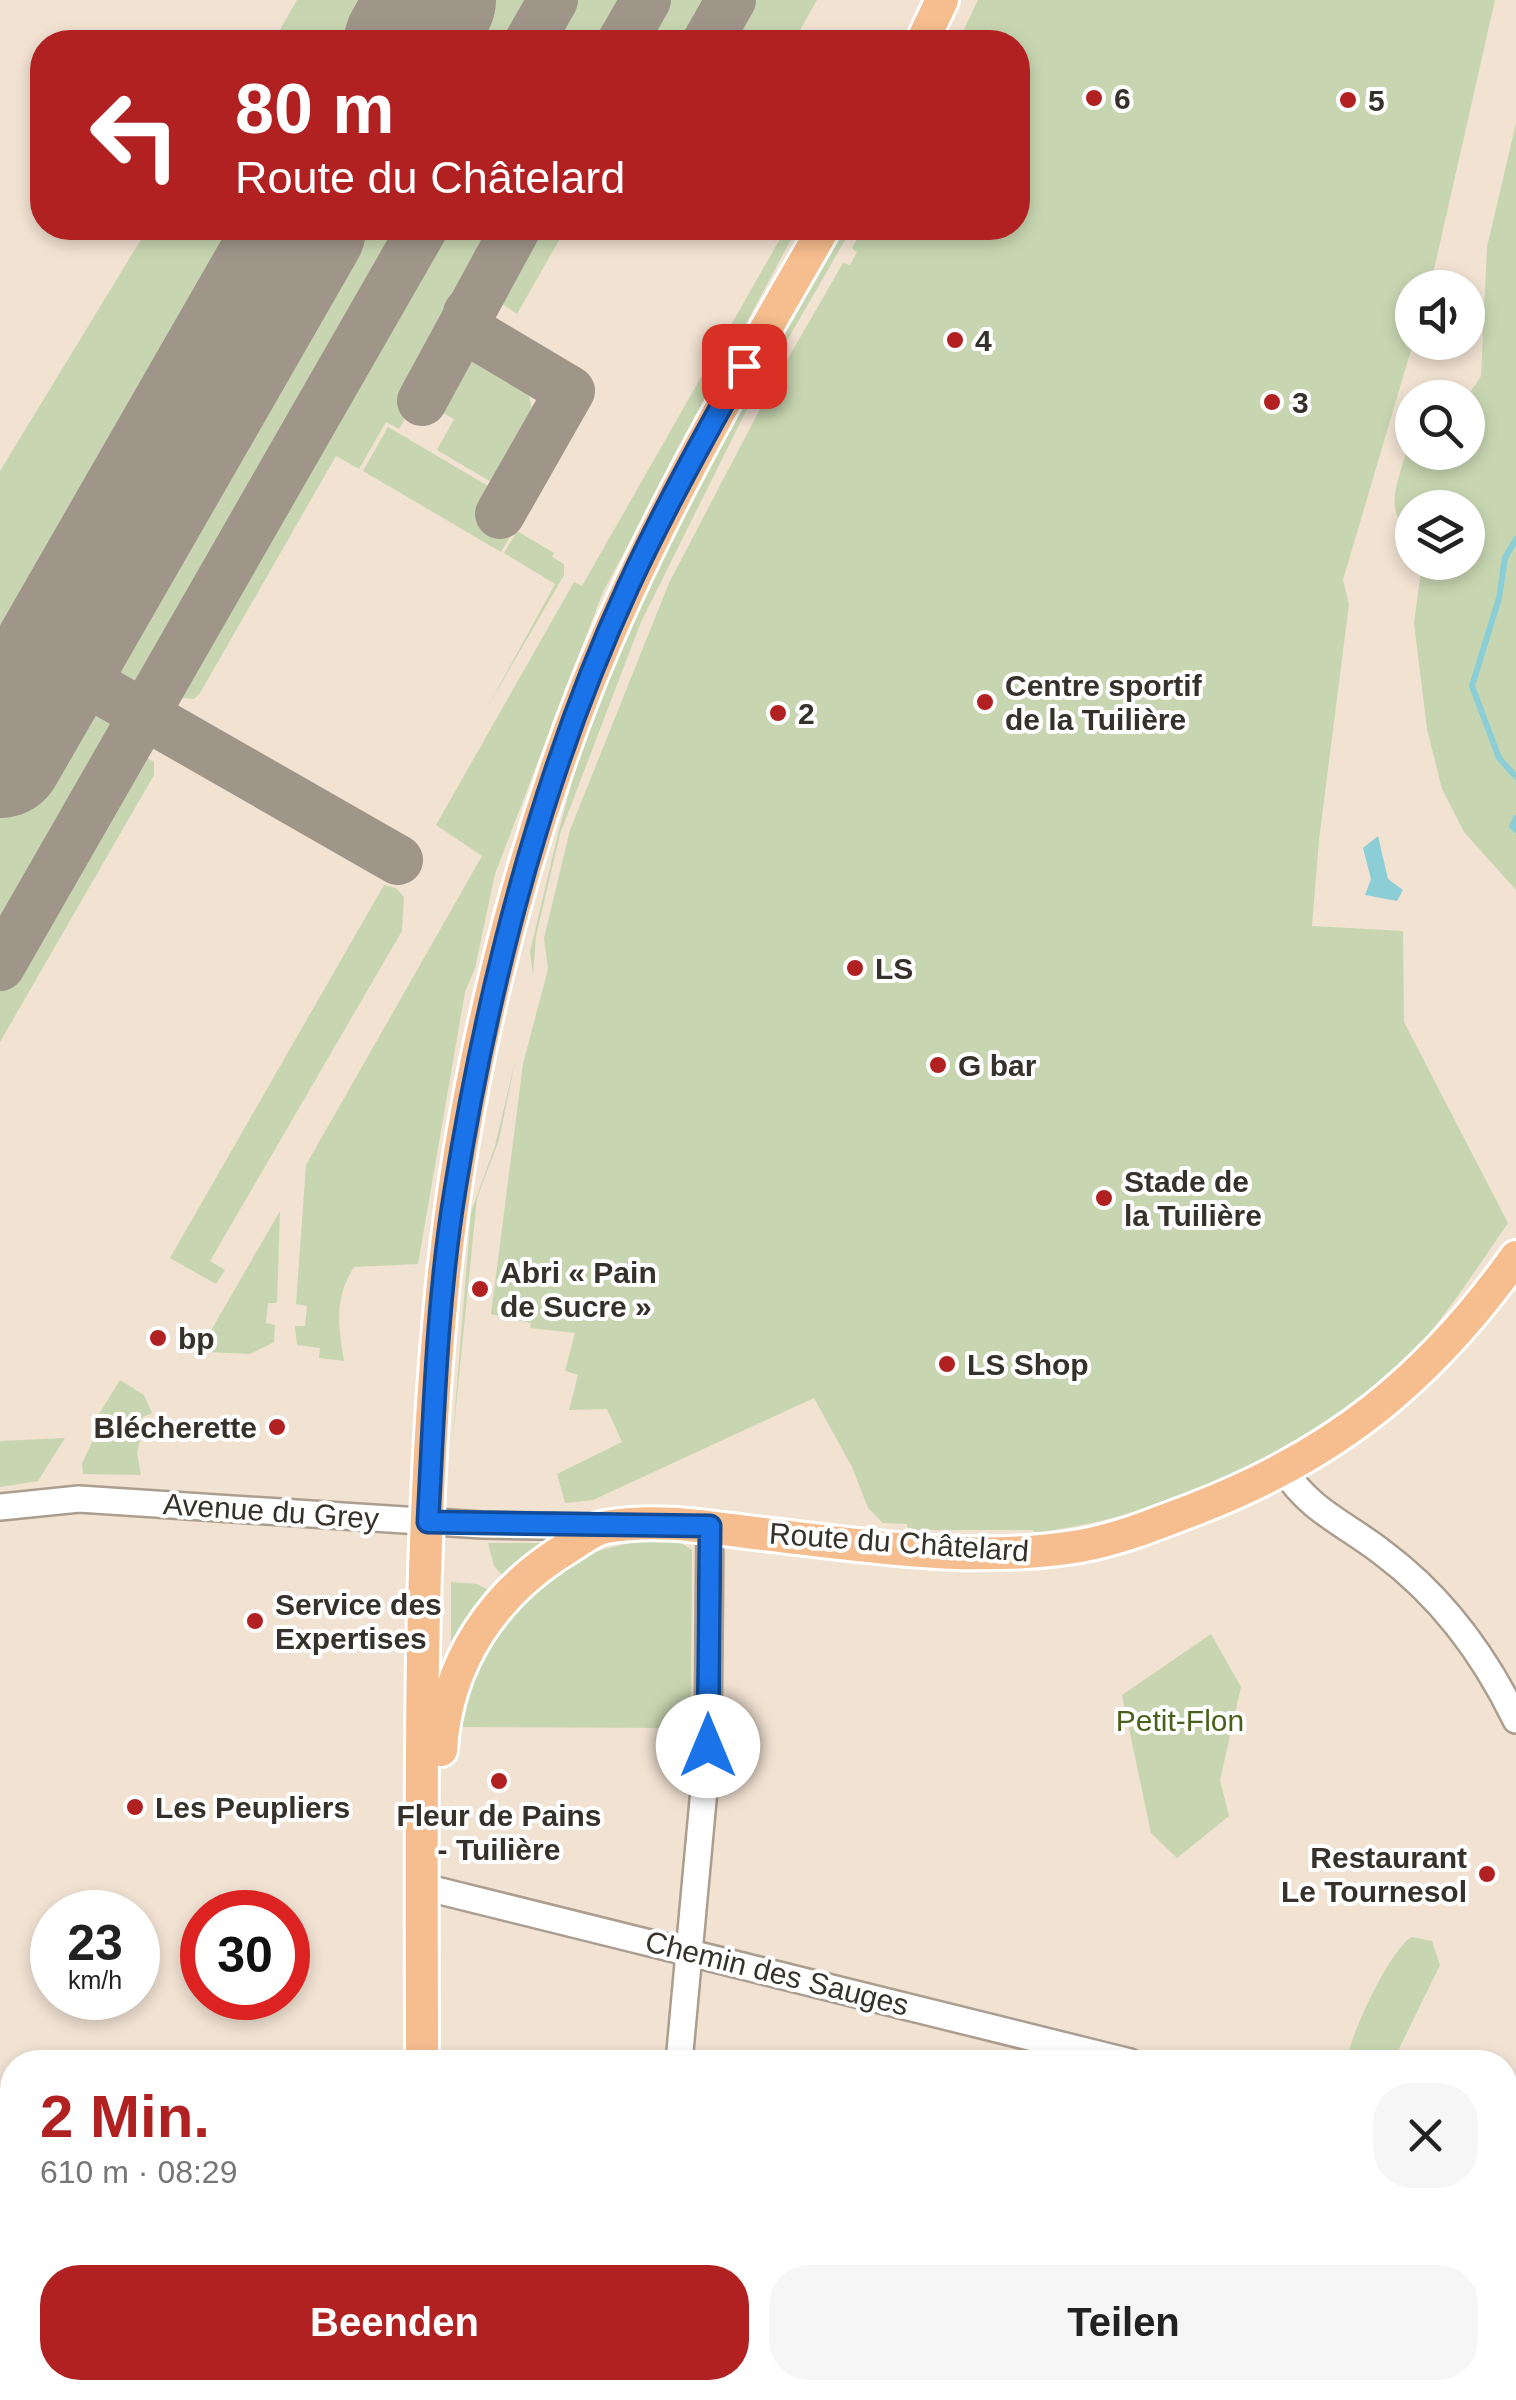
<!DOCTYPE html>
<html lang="de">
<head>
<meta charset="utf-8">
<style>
	body { margin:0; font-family:Arial,sans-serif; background:#f6f6f6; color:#222; height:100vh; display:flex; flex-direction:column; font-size:38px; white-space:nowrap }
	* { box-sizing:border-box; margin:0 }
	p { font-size:32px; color:#767676 }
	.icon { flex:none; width:55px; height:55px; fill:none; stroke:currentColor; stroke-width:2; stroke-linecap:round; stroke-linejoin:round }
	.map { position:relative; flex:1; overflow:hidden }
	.drawer { position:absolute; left:0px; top:2050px; width:1518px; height:350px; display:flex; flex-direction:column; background:#fff; border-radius:40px 40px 0 0; box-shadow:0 5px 15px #0003 }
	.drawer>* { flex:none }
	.top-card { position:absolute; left:30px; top:30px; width:1000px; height:210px; border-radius:40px; box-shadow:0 5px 15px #0003; background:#b22122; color:#fff; overflow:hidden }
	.fabs { position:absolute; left:1395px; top:270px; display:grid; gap:20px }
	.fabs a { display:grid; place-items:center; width:90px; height:90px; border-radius:50%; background:#fff; box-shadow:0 5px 15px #0003; font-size:50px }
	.speed { position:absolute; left:30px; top:1890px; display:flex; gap:20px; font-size:50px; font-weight:700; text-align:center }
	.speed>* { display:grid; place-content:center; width:130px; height:130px; border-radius:50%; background:#fff; box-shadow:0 5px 15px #0003; line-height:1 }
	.speed small { font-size:25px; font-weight:400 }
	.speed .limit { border:15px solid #d22; background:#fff; color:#111 }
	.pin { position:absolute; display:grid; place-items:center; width:85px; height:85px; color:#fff; margin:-42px; border-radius:20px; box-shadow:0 5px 15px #0006 }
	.me { position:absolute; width:110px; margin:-55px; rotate:0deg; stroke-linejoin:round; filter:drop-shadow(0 0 8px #0008) }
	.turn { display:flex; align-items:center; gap:35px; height:210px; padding:0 40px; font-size:45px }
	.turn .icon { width:130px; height:130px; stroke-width:2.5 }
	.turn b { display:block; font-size:70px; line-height:85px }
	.round { display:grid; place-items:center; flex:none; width:105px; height:105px; border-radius:40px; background:#f6f6f6 }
	.summary { display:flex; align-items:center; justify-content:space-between; height:170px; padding:0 40px }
	h1 { font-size:60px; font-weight:700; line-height:75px; color:#b22122 }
	.cta { display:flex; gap:20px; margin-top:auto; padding:20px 40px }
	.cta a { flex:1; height:115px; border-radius:40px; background:#b22122; color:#fff; font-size:40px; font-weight:700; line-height:115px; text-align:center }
	.cta a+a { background:#f6f6f6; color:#222 }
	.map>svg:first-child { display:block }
	.green { fill:#c7d6b1 }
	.water { fill:#8cced5 }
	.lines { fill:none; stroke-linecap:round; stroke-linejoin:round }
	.stream { stroke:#8cced5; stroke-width:6 }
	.taxiway { stroke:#a09589; stroke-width:50 }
	.runway { stroke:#a09589; stroke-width:128 }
	.minor-casing { stroke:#ac9e8e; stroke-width:30 }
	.major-casing { stroke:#fff; stroke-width:38 }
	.minor { stroke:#fff; stroke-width:25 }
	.major { stroke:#f6bd8e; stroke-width:32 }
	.route-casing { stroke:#114b97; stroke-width:25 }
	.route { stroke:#1a73e8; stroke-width:18 }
	.poi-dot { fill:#b22122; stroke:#fff; stroke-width:4 }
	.labels { text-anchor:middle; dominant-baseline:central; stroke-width:8; stroke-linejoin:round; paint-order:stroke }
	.poi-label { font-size:30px; font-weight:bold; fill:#36312a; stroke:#fff; text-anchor:start }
	.street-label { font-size:30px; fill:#36312a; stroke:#fff }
	.park-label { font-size:30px; fill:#4a601a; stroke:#fff }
</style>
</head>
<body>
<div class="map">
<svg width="1516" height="2400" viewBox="0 0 1516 2400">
	<rect width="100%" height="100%" fill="#f1e2d2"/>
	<g class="green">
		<polygon points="297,0 393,0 369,42 273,42"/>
		<polygon points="469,0 540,0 516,42 445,42"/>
		<polygon points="565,0 628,0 604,42 541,42"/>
		<polygon points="666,0 724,0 699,42 642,42"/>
		<polygon points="739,0 817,0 793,42 714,42"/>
		<path d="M978,0h517l-60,265 -6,22 -17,1 1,55 -70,237 6,24 -30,236 -7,86 91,5 1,91 104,201c-30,44 -60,89 -94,130 -85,103 -251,162 -379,180l-2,-3h-117l-8,-1 -1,-5 -24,-1 -15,-15 -16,-41 -38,-69 -221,102 -28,3 -8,-29 65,-32 -15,-33 -38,1 9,-35 -13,-4 10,-38 -45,-5 1,-5 -40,-9 32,-250 25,-95 -4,-31 26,-108 99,-247 102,-195 72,-125 7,2 7,-13 -5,-4 11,-20h155v-186h-60z"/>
		<path d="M1516,123v767l-52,-58 -22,-43 -15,-60 -13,-106 8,-60 46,-1v-54h-56v27c-29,-24 -15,-50 -6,-82l6,-6v5h56l-1,-55 14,-21 6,-129z"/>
		<polygon points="148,228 263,228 0,686 0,471"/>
		<polygon points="339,228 410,228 155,671 141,684 114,683 101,669 102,641"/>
		<polygon points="435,228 498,228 437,333 449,340 399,429 386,422 359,469 336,456 200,693 194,699 181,698 176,692 176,680"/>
		<polygon points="533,228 566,228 517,314 494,298"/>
		<path d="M779,228h18l-194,364 -108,282 -20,94 -10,24 -47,272 -64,3c-20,32 -16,58 -10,94l-25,-3 1,-10 -23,-3 -2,-19h10l2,-20 -11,-2 10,-139 176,-309 -46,-31 138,-243 8,4 202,-354z"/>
		<polygon points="838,228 852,228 743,417 641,622 560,834 536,936 533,975 530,952 558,834 586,729 613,661 670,536"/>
		<polygon points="461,347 526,384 533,413 493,483 437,450 454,419 428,405"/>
		<polygon points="388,427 490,487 481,504 517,525 501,552 363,471"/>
		<polygon points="517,531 554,553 552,557 564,564 564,575 487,708 555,584 504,553"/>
		<polygon points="82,700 108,711 116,738 0,943 0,818 58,716"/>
		<polygon points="140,754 154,762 154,775 0,1042 0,987 129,761"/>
		<polygon points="384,885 396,888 404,897 402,931 210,1261 225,1270 216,1284 170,1258"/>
		<polygon points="516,1057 499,1140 477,1198 452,1446 471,1212 495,1146"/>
		<polygon points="280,1211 277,1303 268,1303 266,1323 275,1325 274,1342 250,1354 207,1352 202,1346"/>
		<polygon points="120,1380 144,1395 152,1413 133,1422 94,1422"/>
		<polygon points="96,1433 142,1433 137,1453 141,1475 83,1474 82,1464"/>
		<polygon points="65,1438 38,1481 0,1487 0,1441"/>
		<path d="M675,1539l17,11 -1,163h-20v15l-217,-1c32,-114 97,-186 221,-188z"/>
		<polygon points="488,1543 547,1543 506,1579 494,1566"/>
		<polygon points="451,1582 477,1584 493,1592 451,1655"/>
		<polygon points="1211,1634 1241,1687 1220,1780 1229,1816 1177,1858 1151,1833 1122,1695"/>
		<path d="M1412,1937l20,4 8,24 -45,92 -4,5h-44c1,-24 44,-115 65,-125z"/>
		<polygon points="1516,2085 1516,2257 1505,2267 1505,2100"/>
	</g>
	<polygon class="water" points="1378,836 1388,879 1403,890 1397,901 1365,895 1371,879 1363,848"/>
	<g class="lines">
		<g class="stream">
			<polyline points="1516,539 1505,558 1499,598 1472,686 1499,758 1516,777"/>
			<polyline points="1516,818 1512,826 1516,830"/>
			<polyline points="1505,2178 1516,2168"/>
		</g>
		<g class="taxiway">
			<polyline points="529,42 553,0"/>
			<polyline points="622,42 646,0"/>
			<polyline points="707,42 731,0"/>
			<polyline points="468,313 467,322 476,335 570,391 500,514"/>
			<polyline points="422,401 516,228"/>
			<path d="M81,612c-11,30 -10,51 13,74l304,174"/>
			<path d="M20,719c23,-29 50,-41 85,-27"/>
			<polyline points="0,966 423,228"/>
		</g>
		<g class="runway">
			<polyline points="408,42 432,0"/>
			<polyline points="0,754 302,228"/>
		</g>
		<defs>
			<g id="minor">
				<path d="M1284,1470c26,41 62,54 99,83 59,44 101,101 133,167"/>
				<polyline points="0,1507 79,1499 482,1525 602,1527"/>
				<polyline points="424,1887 1130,2062"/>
				<polyline points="679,2062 708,1746 710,1526"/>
				<polyline points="0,2261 12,2262"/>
				<polyline points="725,2388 792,2400"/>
				<polyline points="1253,2388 1262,2400"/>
				<polyline points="1030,2400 1033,2388"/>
			</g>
			<g id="major">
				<polyline points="922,42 942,0"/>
				<path d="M441,1750c5,-87 52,-157 126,-202 12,-7 26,-19 39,-21 56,-10 111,2 166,8 100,12 208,28 308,11 40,-7 78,-23 115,-37 140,-54 234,-130 321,-252"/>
				<path d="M422,2062c0,-255 -5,-513 20,-768 19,-201 70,-418 144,-606 64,-161 151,-310 238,-460"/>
				<polyline points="423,2388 424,2400"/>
			</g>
		</defs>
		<use href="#minor" class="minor-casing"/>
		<use href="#major" class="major-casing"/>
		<use href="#minor" class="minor"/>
		<use href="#major" class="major"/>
	</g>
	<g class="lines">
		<defs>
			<path id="route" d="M708,1746l2,-220 -282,-4c6,-111 9,-222 27,-332 33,-205 86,-414 173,-603 35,-76 75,-149 116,-221"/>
		</defs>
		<use href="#route" class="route-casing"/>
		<use href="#route" class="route"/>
	</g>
	<g class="poi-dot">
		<circle cx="1094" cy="98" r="10"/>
		<circle cx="1348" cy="100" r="10"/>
		<circle cx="955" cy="340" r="10"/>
		<circle cx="1272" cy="402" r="10"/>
		<circle cx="985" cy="702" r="10"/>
		<circle cx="778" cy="713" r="10"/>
		<circle cx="855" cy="968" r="10"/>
		<circle cx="938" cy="1065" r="10"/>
		<circle cx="1104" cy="1198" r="10"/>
		<circle cx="480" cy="1289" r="10"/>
		<circle cx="158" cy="1338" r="10"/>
		<circle cx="947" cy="1364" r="10"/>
		<circle cx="277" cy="1427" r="10"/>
		<circle cx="255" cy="1621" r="10"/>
		<circle cx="499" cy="1781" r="10"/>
		<circle cx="135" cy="1807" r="10"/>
		<circle cx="1487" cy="1874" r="10"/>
	</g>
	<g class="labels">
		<g class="poi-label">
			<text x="1114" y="98">6</text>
			<text x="1368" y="100">5</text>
			<text x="975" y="340">4</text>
			<text x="1292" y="402">3</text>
			<text x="1005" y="685">Centre sportif<tspan x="1005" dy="34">de la Tuilière</tspan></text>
			<text x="798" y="713">2</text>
			<text x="875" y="968">LS</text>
			<text x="958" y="1065">G bar</text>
			<text x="1124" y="1181">Stade de<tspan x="1124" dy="34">la Tuilière</tspan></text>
			<text x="500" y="1272">Abri « Pain<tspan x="500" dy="34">de Sucre »</tspan></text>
			<text x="178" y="1338">bp</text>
			<text x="967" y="1364">LS Shop</text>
			<text x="257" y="1427" text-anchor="end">Blécherette</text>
			<text x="275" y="1604">Service des<tspan x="275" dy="34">Expertises</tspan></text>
			<text x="155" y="1807">Les Peupliers</text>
			<text x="499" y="1815" text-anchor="middle">Fleur de Pains<tspan x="499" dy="34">- Tuilière</tspan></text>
			<text x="1467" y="1857" text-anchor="end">Restaurant<tspan x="1467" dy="34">Le Tournesol</tspan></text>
		</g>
		<g class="street-label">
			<text transform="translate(271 1511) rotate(4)">Avenue du Grey</text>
			<text transform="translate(899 1542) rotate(4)">Route du Châtelard</text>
			<text transform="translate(777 1973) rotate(14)">Chemin des Sauges</text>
		</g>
		<g class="park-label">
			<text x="1180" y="1720">Petit-Flon</text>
		</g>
	</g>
</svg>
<div class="fabs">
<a><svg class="icon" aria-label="sound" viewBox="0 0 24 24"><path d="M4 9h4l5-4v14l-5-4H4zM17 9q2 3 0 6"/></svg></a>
<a><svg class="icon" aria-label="search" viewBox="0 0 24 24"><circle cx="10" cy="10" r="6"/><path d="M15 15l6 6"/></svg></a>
<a><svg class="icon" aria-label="layers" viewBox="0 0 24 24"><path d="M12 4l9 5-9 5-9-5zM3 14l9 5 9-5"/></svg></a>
</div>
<div class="speed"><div>23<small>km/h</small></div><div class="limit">30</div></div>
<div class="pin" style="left:744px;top:366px;background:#d93025"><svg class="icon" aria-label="arrive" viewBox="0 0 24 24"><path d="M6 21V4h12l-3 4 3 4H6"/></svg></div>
<svg class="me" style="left:708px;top:1746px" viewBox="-20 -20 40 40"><circle r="19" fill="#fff"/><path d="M0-13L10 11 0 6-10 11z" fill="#1a73e8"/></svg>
<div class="top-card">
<div class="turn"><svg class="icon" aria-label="left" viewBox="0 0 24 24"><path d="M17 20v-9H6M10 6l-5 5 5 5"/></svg><div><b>80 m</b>Route du Châtelard</div></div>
</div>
<section class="drawer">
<div class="summary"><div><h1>2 Min.</h1><p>610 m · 08:29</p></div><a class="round"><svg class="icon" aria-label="close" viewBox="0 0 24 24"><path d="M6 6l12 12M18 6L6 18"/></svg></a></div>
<div class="cta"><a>Beenden</a><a>Teilen</a></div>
</section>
</div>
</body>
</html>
